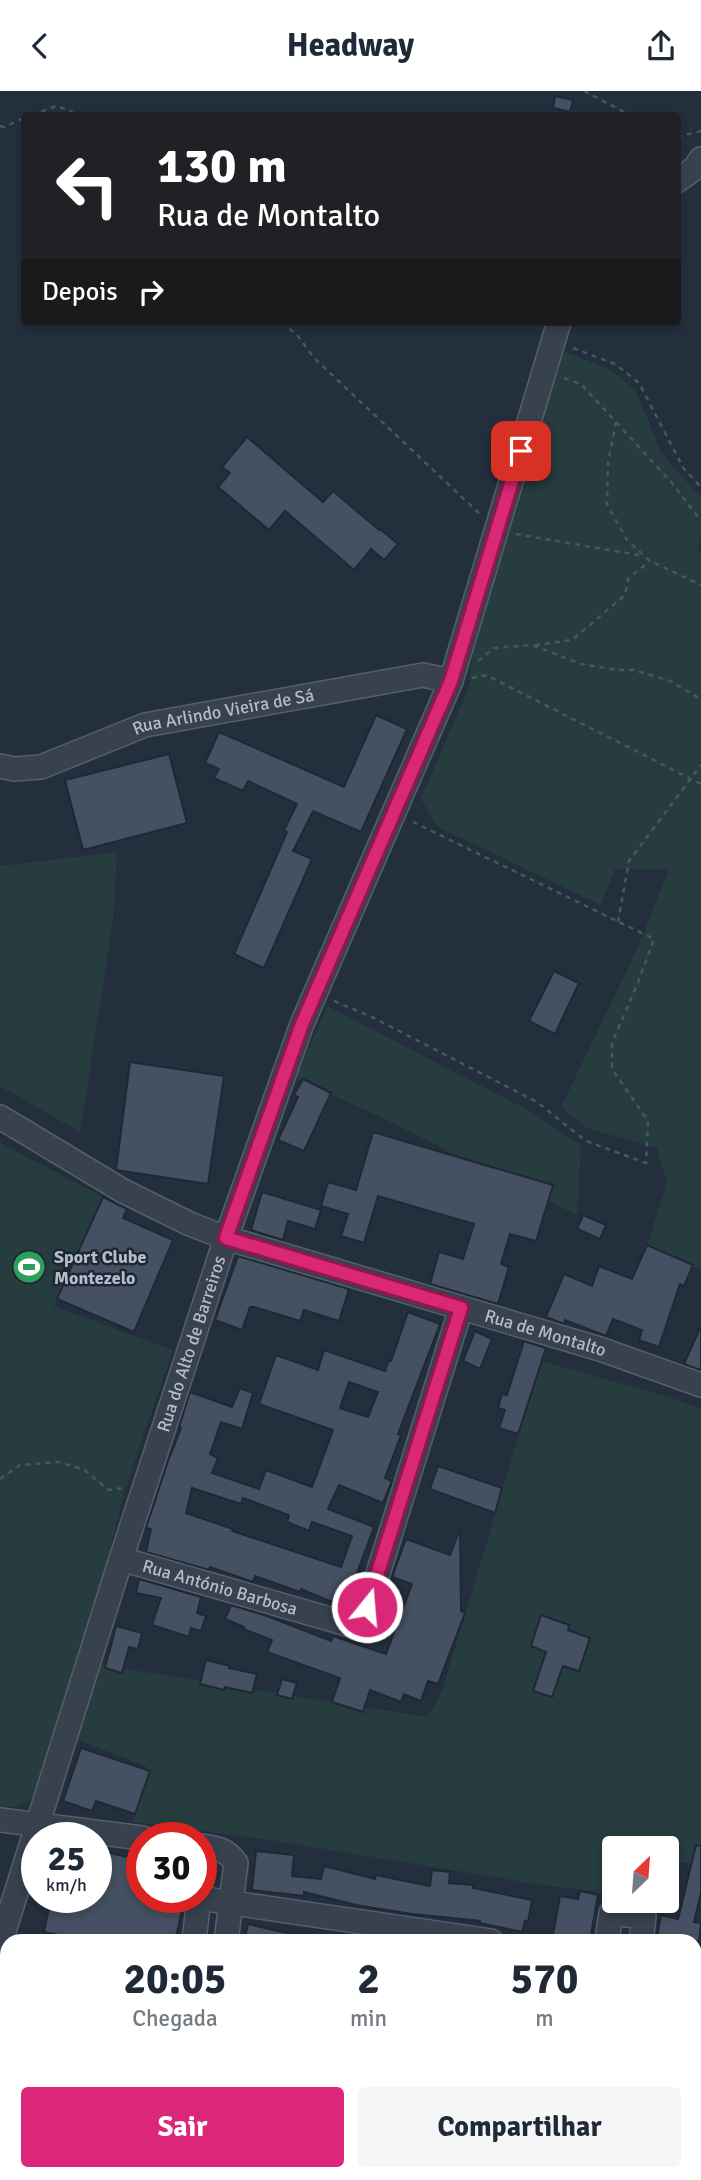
<!DOCTYPE html>
<html lang="pt">
<head>
<meta charset="utf-8">
<style>
	body { margin:0; font-family:Signika,sans-serif; background:#f6f6f7; color:#1f2937; height:100vh; display:flex; flex-direction:column; font-size:26px; white-space:nowrap }
	* { box-sizing:border-box; margin:0 }
	p { font-size:23px; color:#747a83 }
	.icon { flex:none; width:38px; height:38px; fill:none; stroke:currentColor; stroke-width:2; stroke-linecap:round; stroke-linejoin:round }
	.map { position:relative; flex:1; overflow:hidden }
	.drawer { position:absolute; left:0px; top:1843px; width:702px; height:247px; display:flex; flex-direction:column; background:#fff; border-radius:21px 21px 0 0; box-shadow:0 4px 10px #0003 }
	.drawer>* { flex:none }
	.top-card { position:absolute; left:21px; top:21px; width:660px; height:214px; border-radius:7px; box-shadow:0 4px 10px #0003; background:#202124; color:#fff; overflow:hidden }
	.needle { width:46px; rotate:25deg }
	.fabs { position:absolute; left:602px; top:1745px; display:grid; gap:14px }
	.fabs a { display:grid; place-items:center; width:77px; height:77px; border-radius:7px; background:#fff; box-shadow:0 4px 10px #0003; font-size:35px }
	.speed { position:absolute; left:21px; top:1731px; display:flex; gap:14px; font-size:35px; font-weight:700; text-align:center }
	.speed>* { display:grid; place-content:center; width:91px; height:91px; border-radius:50%; background:#fff; box-shadow:0 4px 10px #0003; line-height:1 }
	.speed small { font-size:18px; font-weight:400 }
	.speed .limit { border:10px solid #d22; background:#fff; color:#111 }
	.pin { position:absolute; display:grid; place-items:center; width:60px; height:60px; color:#fff; margin:-30px; border-radius:14px; box-shadow:0 4px 10px #0006 }
	.me { position:absolute; width:77px; margin:-38px; rotate:17deg; stroke-linejoin:round; filter:drop-shadow(0 0 5px #0008) }
	.turn { display:flex; align-items:center; gap:24px; height:147px; padding:0 21px; font-size:32px }
	.turn .icon { width:91px; height:91px; stroke-width:2.5 }
	.turn b { display:block; font-size:49px; line-height:60px }
	.then { display:flex; align-items:center; height:66px; padding:0 21px; background:#0003; gap:14px; font-size:26px }
	.eta { display:flex; justify-content:space-evenly; align-items:center; height:119px; text-align:center }
	.eta b { font-size:42px; font-weight:700; line-height:49px }
	.cta { display:flex; gap:14px; margin-top:auto; padding:14px 21px }
	.cta a { flex:1; height:80px; border-radius:7px; background:#db2777; color:#fff; font-size:28px; font-weight:700; line-height:80px; text-align:center }
	.cta a+a { background:#f6f6f7; color:#1f2937 }
	header { display:flex; justify-content:space-between; align-items:center; height:91px; padding:0 21px; background:#fff; font-size:32px; font-weight:700 }
	.map>svg:first-child { display:block }
	.green { fill:#263c3f }
	.building { fill:#455162; stroke:#1f2835; stroke-width:2; fill-rule:evenodd }
	.lines { fill:none; stroke-linecap:round; stroke-linejoin:round }
	.minor-casing { stroke:#565f6c; stroke-width:26 }
	.path { stroke:#44595c; stroke-width:2.5; stroke-dasharray:5 5; stroke-linecap:butt }
	.minor { stroke:#38414e; stroke-width:23 }
	.route-casing { stroke:#8e194d; stroke-width:18 }
	.route { stroke:#db2777; stroke-width:12 }
	.labels { text-anchor:middle; dominant-baseline:central; stroke-width:5; stroke-linejoin:round; paint-order:stroke }
	.street-label { font-size:18px; fill:#b4bcc9; stroke:#1d2633 }
	.poi-label { font-size:18px; font-weight:bold; fill:#b4bcc9; stroke:#1d2633; text-anchor:start }
</style>
</head>
<body>
<header><svg class="icon" aria-label="back" viewBox="0 0 24 24"><path d="M15 5l-7 7 7 7"/></svg>Headway<svg class="icon" aria-label="share" viewBox="0 0 24 24"><path d="M12 15V3M7 8l5-5 5 5M5 13v7h14v-7"/></svg></header>
<div class="map">
<svg width="701" height="2089" viewBox="0 0 701 2089">
	<rect width="100%" height="100%" fill="#242f3e"/>
	<g class="green">
		<polygon points="564,260 611,279 636,300 661,361 701,407 701,445 697,459 701,464 701,1179 647,1155 667,1092 657,1057 586,1037 561,1016 639,854 669,778 615,778 601,814 438,736 421,708 469,596 475,540"/>
		<polygon points="117,761 113,830 80,1041 0,995 0,775"/>
		<polygon points="327,915 528,1019 581,1055 577,1124 378,1025 296,987"/>
		<polygon points="0,1052 103,1106 57,1208 54,1218 56,1216 173,1259 124,1402 82,1571 427,1626 442,1601 541,1270 669,1306 701,1317 701,1772 667,1772 667,1757 614,1757 614,1802 610,1802 541,1794 271,1749 133,1731 147,1676 56,1640 37,1706 16,1716 0,1716"/>
	</g>
	<g class="building">
		<polygon points="555,5 573,9 570,21 553,17"/>
		<polygon points="247,346 323,411 333,400 379,439 380,438 398,453 384,469 371,458 354,479 285,420 269,439 218,396 230,382 222,376"/>
		<polygon points="376,624 407,638 361,741 313,720 293,760 312,768 264,877 234,863 287,741 284,739 297,713 248,690 243,700 214,687 219,678 205,672 219,641 344,696"/>
		<polygon points="169,663 187,732 83,759 65,689"/>
		<polygon points="554,880 579,892 555,943 529,930"/>
		<polygon points="130,971 224,985 208,1093 116,1079"/>
		<polygon points="303,988 331,1002 304,1060 278,1049 298,1006 294,1004"/>
		<polygon points="373,1041 553,1094 536,1150 510,1143 501,1173 509,1176 498,1213 430,1193 439,1161 463,1168 474,1133 378,1105 364,1152 341,1145 348,1123 321,1115 328,1091 356,1099"/>
		<polygon points="262,1101 321,1119 315,1138 288,1130 283,1149 251,1139"/>
		<polygon points="103,1106 127,1118 123,1127 173,1149 134,1241 57,1208"/>
		<polygon points="583,1124 606,1134 600,1148 577,1138"/>
		<polygon points="647,1154 693,1174 684,1195 680,1193 659,1256 639,1249 642,1239 613,1228 606,1245 565,1229 564,1233 546,1226 564,1183 592,1195 599,1175 632,1188"/>
		<polygon points="238,1165 349,1198 339,1230 304,1219 300,1230 254,1216 250,1216 242,1239 215,1229"/>
		<path d="M408,1221l32,12 -42,110 3,1 -16,43 7,3 -9,22 -44,-18 -11,24 46,18 -17,46 4,2 -14,33 -46,-19 -1,3 -45,-16 -2,6 -43,-15 -1,3 -63,-18 5,-23 -5,-1 22,-67 13,-33 -2,-1 11,-35 42,15 8,-19 13,5 -11,36 -21,-7 -11,32 8,4 -6,15 47,16 7,-19 46,17 21,-57 -74,-26 17,-49 42,15 6,-20 61,21 4,-11 2,1zM349,1291l29,10 -10,25 -28,-9zM192,1397l49,16 2,-6 46,17 -2,7 22,9 3,-9 40,14 -11,31 -109,-36 1,-2 -47,-16z"/>
		<polygon points="701,1235 701,1279 684,1273"/>
		<polygon points="475,1240 492,1248 480,1278 463,1270"/>
		<polygon points="524,1250 546,1257 518,1343 499,1337 505,1319 498,1317 502,1303 507,1304"/>
		<polygon points="438,1375 502,1397 495,1422 430,1398"/>
		<polygon points="460,1438 461,1520 465,1522 438,1593 428,1590 421,1610 404,1603 401,1611 370,1599 363,1621 332,1611 340,1587 267,1561 272,1549 243,1538 244,1536 225,1528 231,1514 267,1525 331,1550 333,1545 386,1563 412,1493 392,1486 406,1448 450,1464"/>
		<polygon points="139,1488 201,1506 197,1522 206,1525 201,1540 191,1537 189,1546 152,1534 161,1507 136,1502"/>
		<polygon points="541,1524 569,1534 568,1539 590,1547 579,1580 563,1575 552,1606 533,1600 546,1561 531,1555"/>
		<polygon points="116,1535 142,1542 138,1558 129,1556 122,1582 105,1577"/>
		<polygon points="206,1569 230,1575 229,1577 257,1583 252,1602 225,1596 224,1599 200,1593"/>
		<polygon points="282,1588 297,1592 292,1608 277,1604"/>
		<polygon points="81,1657 150,1680 135,1723 96,1710 92,1720 63,1710"/>
		<polygon points="696,1754 701,1755 701,1802 694,1831 701,1832 699,1850 656,1850 661,1824 678,1828"/>
		<polygon points="96,1759 128,1766 128,1762 142,1765 142,1806 185,1806 175,1850 87,1850 44,1841 51,1806 96,1806"/>
		<polygon points="256,1760 294,1764 292,1785 321,1788 324,1775 375,1788 376,1784 430,1795 432,1779 450,1781 449,1792 473,1794 473,1797 532,1809 528,1831 525,1830 522,1841 480,1832 480,1830 412,1823 356,1814 304,1801 304,1805 252,1799"/>
		<polygon points="580,1800 598,1804 590,1850 553,1844 560,1805 578,1808"/>
		<polygon points="248,1833 296,1844 295,1850 244,1850"/>
	</g>
	<g class="lines">
		<defs>
			<g id="minor">
				<polyline points="677,90 695,77 701,68"/>
				<path id="s1" d="M0,675l14,3 27,-2 104,-42 278,-50 28,6"/>
				<path id="s2" d="M0,1026l123,74 67,33 36,14 374,111 101,36"/>
				<path id="s3" d="M121,1468l240,69 100,-320"/>
				<polyline points="0,1729 142,1747"/>
				<path d="M201,1755c16,2 25,3 35,17l-10,78"/>
				<polyline points="201,1792 206,1756"/>
				<polyline points="199,1807 491,1850"/>
				<polyline points="194,1850 199,1806"/>
				<polyline points="607,1850 611,1822 644,1826 641,1850"/>
				<path id="s4" d="M0,1853l121,-385 105,-321 76,-214 149,-343 108,-359"/>
				<polyline points="695,1933 701,1934"/>
				<polyline points="0,2032 7,2033"/>
				<polyline points="279,2082 314,2089"/>
				<polyline points="364,2082 367,2089"/>
				<polyline points="247,2089 248,2082"/>
			</g>
		</defs>
		<use href="#minor" class="minor-casing"/>
		<g class="path">
			<polyline points="584,0 630,24"/>
			<polyline points="32,24 56,15 71,20 74,24"/>
			<polyline points="0,35 4,36 24,27"/>
			<polyline points="677,46 701,40"/>
			<polyline points="282,231 298,245 314,267 481,424"/>
			<polyline points="573,257 615,273 639,292 684,378 701,396"/>
			<polyline points="564,287 581,293 672,392 701,430"/>
			<polyline points="616,331 608,372 607,413 627,449 650,470 701,494"/>
			<polyline points="516,443 644,465"/>
			<polyline points="535,554 572,549 625,504 628,488 650,470"/>
			<polyline points="478,570 494,557 532,554 581,573 617,579 634,579 670,590 701,608"/>
			<polyline points="472,587 486,584 701,693"/>
			<polyline points="618,831 629,770 701,674"/>
			<polyline points="334,910 372,926 537,1011 586,1050 646,1072 648,1030 612,978 612,952 637,894 654,848 413,731"/>
			<polyline points="0,1388 20,1374 58,1371 83,1378 109,1399 123,1397"/>
		</g>
		<use href="#minor" class="minor"/>
	</g>
	<g class="lines">
		<defs>
			<polyline id="route" points="367,1516 461,1217 226,1147 302,933 451,590 521,360"/>
		</defs>
		<use href="#route" class="route-casing"/>
		<use href="#route" class="route"/>
	</g>
	<defs>
		<symbol id="stadium-disc" viewBox="-11 -11 22 22"><circle r="9.5" fill="#2e9e5b" stroke="#1d2633"/><path d="M0-5a6.5 5 0 1 0 0 10a6.5 5 0 1 0 0-10ZM-3.5-1.8h7v3.6h-7Z" fill="#fff"/></symbol>
	</defs>
	<g fill-rule="evenodd">
		<use href="#stadium-disc" x="10" y="1157" width="38" height="38"/>
	</g>
	<g class="labels">
		<g class="street-label">
			<text stroke="none"><textPath href="#s1" startOffset="233">Rua Arlindo Vieira de Sá</textPath></text>
			<text stroke="none"><textPath href="#s2" startOffset="590">Rua de Montalto</textPath></text>
			<text stroke="none"><textPath href="#s4" startOffset="630">Rua do Alto de Barreiros</textPath></text>
			<text stroke="none"><textPath href="#s3" startOffset="103">Rua António Barbosa</textPath></text>
		</g>
		<g class="poi-label">
			<text x="54" y="1166">Sport Clube<tspan x="54" dy="21">Montezelo</tspan></text>
		</g>
	</g>
</svg>
<div class="fabs">
<a><svg class="needle" viewBox="-14 -14 28 28"><path d="M0-13l5 13h-10z" fill="#e53935"/><path d="M0 13l5-13h-10z" fill="#747a83"/></svg></a>
</div>
<div class="speed"><div>25<small>km/h</small></div><div class="limit">30</div></div>
<div class="pin" style="left:521px;top:360px;background:#d93025"><svg class="icon" aria-label="arrive" viewBox="0 0 24 24"><path d="M6 21V4h12l-3 4 3 4H6"/></svg></div>
<svg class="me" style="left:367px;top:1516px" viewBox="-20 -20 40 40"><circle r="17" fill="#db2777" stroke="#fff" stroke-width="3"/><path d="M0-11L8 9 0 5-8 9z" fill="#fff"/></svg>
<div class="top-card">
<div class="turn"><svg class="icon" aria-label="left" viewBox="0 0 24 24"><path d="M17 20v-9H6M10 6l-5 5 5 5"/></svg><div><b>130 m</b>Rua de Montalto</div></div>
<div class="then">Depois<svg class="icon" aria-label="right" viewBox="0 0 24 24"><path d="M7 20v-9h11M14 6l5 5-5 5"/></svg></div>
</div>
<section class="drawer">
<div class="eta">
<div><b>20:05</b><p>Chegada</p></div>
<div><b>2</b><p>min</p></div>
<div><b>570</b><p>m</p></div>
</div>
<div class="cta"><a>Sair</a><a>Compartilhar</a></div>
</section>
</div>
</body>
</html>
